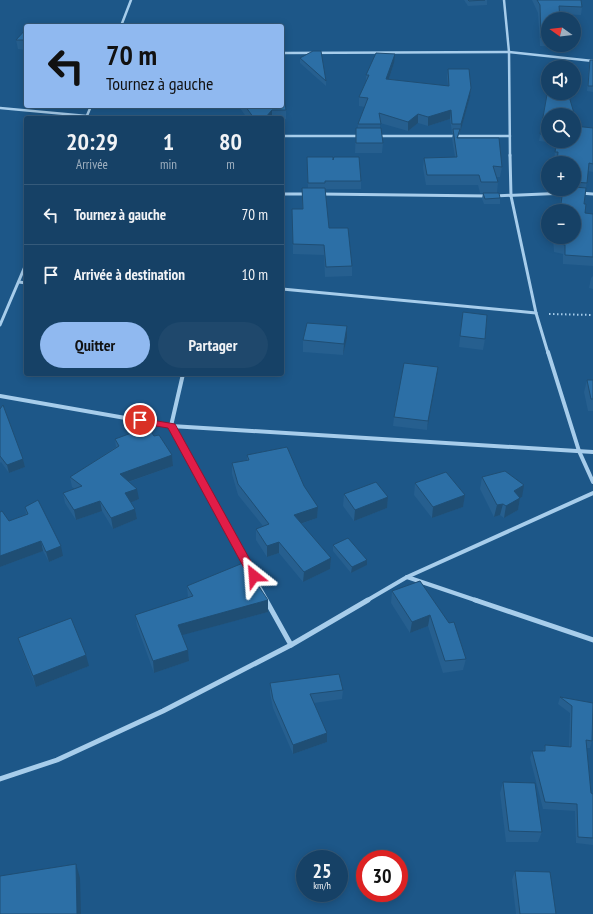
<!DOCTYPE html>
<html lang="fr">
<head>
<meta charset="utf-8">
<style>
	body { margin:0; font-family:"PT Sans Narrow",sans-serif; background:#1f486c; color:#f1f3f6; height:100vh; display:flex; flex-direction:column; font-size:15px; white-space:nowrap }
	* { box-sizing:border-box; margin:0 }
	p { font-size:13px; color:#9eafbf }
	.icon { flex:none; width:22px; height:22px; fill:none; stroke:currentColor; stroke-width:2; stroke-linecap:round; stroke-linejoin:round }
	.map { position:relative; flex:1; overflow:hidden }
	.sheet { position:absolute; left:24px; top:116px; width:260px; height:260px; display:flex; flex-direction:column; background:#164166; border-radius:4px; box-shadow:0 2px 10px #0003,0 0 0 1px #355a7a }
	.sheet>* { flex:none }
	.top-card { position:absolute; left:24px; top:24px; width:260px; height:84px; border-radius:4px; box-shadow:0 2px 10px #0003,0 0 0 1px #355a7a; background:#90b9f0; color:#111; overflow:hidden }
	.needle { width:26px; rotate:284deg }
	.tools { position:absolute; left:541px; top:12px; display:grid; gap:8px }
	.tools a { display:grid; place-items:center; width:40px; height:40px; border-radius:50%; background:#164166; box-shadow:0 2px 10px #0003,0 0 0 1px #355a7a; font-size:20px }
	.speed { position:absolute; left:296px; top:850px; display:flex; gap:8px; font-size:20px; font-weight:700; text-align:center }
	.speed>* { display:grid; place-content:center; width:52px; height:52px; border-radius:50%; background:#164166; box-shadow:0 2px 10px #0003,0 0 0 1px #355a7a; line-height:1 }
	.speed small { font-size:10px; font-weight:400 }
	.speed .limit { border:6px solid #d22; background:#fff; color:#111 }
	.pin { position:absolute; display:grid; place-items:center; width:34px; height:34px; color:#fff; margin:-17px; border:2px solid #fff; border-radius:50%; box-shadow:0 1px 4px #0007 }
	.me { position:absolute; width:44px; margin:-22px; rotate:332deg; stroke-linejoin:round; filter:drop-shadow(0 0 3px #0008) }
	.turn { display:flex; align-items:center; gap:14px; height:84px; padding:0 16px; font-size:18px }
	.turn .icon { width:52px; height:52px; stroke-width:2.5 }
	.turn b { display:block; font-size:28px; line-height:34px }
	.eta { display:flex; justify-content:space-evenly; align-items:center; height:68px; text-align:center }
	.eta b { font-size:24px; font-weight:800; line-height:28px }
	.action { display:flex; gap:8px; margin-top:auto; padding:8px 16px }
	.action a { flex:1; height:46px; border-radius:24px; background:#90b9f0; color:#111; font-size:16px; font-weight:800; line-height:46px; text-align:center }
	.action a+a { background:#1f486c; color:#f1f3f6 }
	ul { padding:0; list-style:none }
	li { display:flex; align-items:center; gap:12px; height:60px; padding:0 16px; border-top:1px solid #355a7a }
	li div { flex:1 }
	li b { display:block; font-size:15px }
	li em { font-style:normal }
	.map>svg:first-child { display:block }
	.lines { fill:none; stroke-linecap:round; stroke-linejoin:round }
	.path { stroke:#a7cdeb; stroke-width:2; stroke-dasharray:1.5 2.5; stroke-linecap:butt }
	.street-far3 { stroke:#a7cdeb; stroke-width:2.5 }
	.street-far2 { stroke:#a7cdeb; stroke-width:3 }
	.street-far1 { stroke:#a7cdeb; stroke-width:4 }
	.street { stroke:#a7cdeb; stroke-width:5 }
	.wall { fill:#265f8f }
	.shaded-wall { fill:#1f4e74 }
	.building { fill:#2c6fa6; stroke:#1f4e74 }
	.route { fill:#e11d48; stroke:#92132f }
</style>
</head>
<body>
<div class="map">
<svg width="593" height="914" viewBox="0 0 593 914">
	<rect width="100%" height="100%" fill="#1d5788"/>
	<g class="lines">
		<polyline class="path" points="549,314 593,315"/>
		<g class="street-far3">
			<polyline points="504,0 509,52 510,156"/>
			<polyline points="121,26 131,0"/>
			<polyline points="282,53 509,52 593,61"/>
			<polyline points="0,108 87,116"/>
			<polyline points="86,118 91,106"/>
			<polyline points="282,136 360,136"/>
			<polyline points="378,136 510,136"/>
		</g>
		<g class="street-far2">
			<polyline points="510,155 511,196 536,313 548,353"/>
			<polyline points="580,193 593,194"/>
			<polyline points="282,194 306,194"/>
			<polyline points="320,194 488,196"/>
			<polyline points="494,196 567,193"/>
			<polyline points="19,282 26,283"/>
			<polyline points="282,289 536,313"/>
			<polyline points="0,325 26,264"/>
		</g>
		<g class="street-far1">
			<polyline points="548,352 579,451 593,482"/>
			<polyline points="183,374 171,426 267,601"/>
			<polyline points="0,396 171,426 593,452"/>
			<polyline points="407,577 478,601"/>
			<polyline points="366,601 407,577 593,493"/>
		</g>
		<g class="street">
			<polyline points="266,600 291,645"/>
			<polyline points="475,600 593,640"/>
			<polyline points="0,779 57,760 163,711 291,645 368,600"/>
		</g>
	</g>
	<g class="wall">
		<polygon points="464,0 487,0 487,5 468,6"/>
		<polygon points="532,0 581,0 582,7 581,15 559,14 548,19 548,45 560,45 560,47 540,46 538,13"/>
		<polygon points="26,29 26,50 18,49 16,40"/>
		<polygon points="300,58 326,81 326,86 300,63"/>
		<polygon points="590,60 593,60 593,92 587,91 589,65"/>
		<polygon points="394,63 389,79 448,86 447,77 448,69 471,88 470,97 460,133 459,133 458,138 502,167 500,177 496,177 498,182 497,193 480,193 478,185 426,185 423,168 424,158 455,157 452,139 453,133 452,133 450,119 428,126 418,123 408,131 380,123 380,128 383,143 382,153 355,153 356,128 358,128 358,124 365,107 359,106 359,97 366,81 366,75"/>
		<polygon points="548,89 548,141 574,141 593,128 593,172 588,171 586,188 584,204 585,213 593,214 593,266 563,264 563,254 554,252 553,237 574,237 559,211 562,189 574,189 574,163 556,163 557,160 554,160 556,143 539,141"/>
		<polygon points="240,106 282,106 286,110 286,119 282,119 282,118 247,118 240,108"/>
		<polygon points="307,157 333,160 361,181 361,189 325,189 329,228 352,266 352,276 325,277 324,255 293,254 292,209 302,209 302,188 308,188"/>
		<polygon points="483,193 500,198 500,204 484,204 482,199"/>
		<polygon points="593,276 593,289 589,288 591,278"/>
		<polygon points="463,312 485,339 483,350 459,347"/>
		<polygon points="347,326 347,338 343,355 303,352 303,340"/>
		<polygon points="437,376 427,430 393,426 394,417"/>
		<polygon points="587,380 593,380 593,411 588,411 584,392"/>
		<polygon points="0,409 23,459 25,467 9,473 1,462 0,463"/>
		<polygon points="154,436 172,455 173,466 129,482 139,499 131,502 135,509 137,519 113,529 102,511 76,520 65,503 63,493 75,489 72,487 70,477 116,447 115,439"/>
		<polygon points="247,455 304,486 318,507 317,518 301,524 331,558 330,569 303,582 279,553 267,557 256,540 256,529 263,526 238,495 232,474 232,463 247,460"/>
		<polygon points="482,477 522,497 520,498 518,510 504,518 500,515 494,517 480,489"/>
		<polygon points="415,483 465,495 463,507 432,518 414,495"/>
		<polygon points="344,494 388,497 387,508 354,521 343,506"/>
		<polygon points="25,507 63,556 49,562 43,551 0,567 0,512 9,521 26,514"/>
		<polygon points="333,545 367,565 351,573 333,551"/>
		<polygon points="420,581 466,659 463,670 443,673 428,626 410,633 391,603 392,591"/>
		<polygon points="187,586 268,600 268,612 182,635 188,650 189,661 154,673 137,626 135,615 188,598"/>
		<polygon points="18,638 89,666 36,687 22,650"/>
		<polygon points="270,683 343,690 342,699 314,703 327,733 327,742 293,754 273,708 270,693"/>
		<polygon points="560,697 593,703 592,741 590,748 587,748 591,793 593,794 593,845 576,843 575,811 543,809 530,758 532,751 543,751 545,745 569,747 570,713 558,704"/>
		<polygon points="503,782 542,832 538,842 506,842 500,793"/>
		<polygon points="515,871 556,914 516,914 512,880"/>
	</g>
	<g class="shaded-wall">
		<polygon points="395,54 394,63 386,88 386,79"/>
		<polygon points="471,88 470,97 460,133 461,124"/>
		<polygon points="272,110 272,118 265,118"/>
		<polygon points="451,110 450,119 428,126 428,117"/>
		<polygon points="418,114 418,123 408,131 408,122"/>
		<polygon points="347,326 347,338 343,355 344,344"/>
		<polygon points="438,367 437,376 427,430 428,421"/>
		<polygon points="172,455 173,466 122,484 120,474"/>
		<polygon points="23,459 25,467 9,473 7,465"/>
		<polygon points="524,485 522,497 513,502 520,498 518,510 504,518 506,506 514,491"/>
		<polygon points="137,489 139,499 127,504 125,493"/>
		<polygon points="465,495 463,507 432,518 433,507"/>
		<polygon points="388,497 387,508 354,521 355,510"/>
		<polygon points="100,501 102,511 76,520 74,510"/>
		<polygon points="503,504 500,515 494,517 497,505"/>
		<polygon points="318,507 317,518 294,526 294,515"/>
		<polygon points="135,509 137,519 113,529 111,518"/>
		<polygon points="41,541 43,551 0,567 0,556"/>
		<polygon points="279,542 279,553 267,557 267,546"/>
		<polygon points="61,546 63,556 49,562 46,552"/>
		<polygon points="331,558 330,569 303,582 304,572"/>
		<polygon points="367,560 367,565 351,573 352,567"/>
		<polygon points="268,600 268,612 179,636 178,625"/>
		<polygon points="430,615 428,626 410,633 412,622"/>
		<polygon points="188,650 189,661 154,673 153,661"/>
		<polygon points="86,655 89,666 36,687 33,676"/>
		<polygon points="327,733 327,742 293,754 293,745"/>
		<polygon points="76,864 80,878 81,914 77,914"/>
	</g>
	<g class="building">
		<polygon points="468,0 485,0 469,1"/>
		<polygon points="537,0 581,0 582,7 559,6 560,19 548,19 548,39 541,38 540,5"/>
		<polygon points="30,25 44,26 29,26"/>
		<polygon points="26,29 26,40 16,40"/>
		<polygon points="313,51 321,51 326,81 300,58"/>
		<polygon points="376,53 395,54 386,79 449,86 448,69 469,69 471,88 461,124 452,124 451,110 428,117 418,114 408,122 379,113 381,124 358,124 368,98 359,97 369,75 366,75"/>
		<polygon points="590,60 593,60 593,86 588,86"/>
		<polygon points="282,80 286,110 272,110 265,118 254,118 245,106 282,106"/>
		<polygon points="548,89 548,93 554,93 556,97 564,93 568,93 574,113 573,115 548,115 548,135 540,134"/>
		<polygon points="574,126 593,128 593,164 589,163 587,183 574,182 574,163 557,163 558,152 555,152 557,141 574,141"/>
		<polygon points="356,128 381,128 383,143 356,143"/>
		<polygon points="453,129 460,129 457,138 499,138 502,167 493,166 498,182 481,182 479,175 427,175 424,158 457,157"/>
		<polygon points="307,157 333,157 333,160 334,157 359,157 361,181 325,181 325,183 308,183"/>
		<polygon points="574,187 586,188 584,204 586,204 585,213 593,214 593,257 565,255 565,245 556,243 555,237 574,237 574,211 554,211 554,210 560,211 563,189 574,189"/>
		<polygon points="302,188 325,188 329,228 348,228 352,266 326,267 324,245 293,244 292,209 303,209"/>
		<polygon points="483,193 499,193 500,198 485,199"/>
		<polygon points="463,312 487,315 485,339 460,336"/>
		<polygon points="307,323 347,326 344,344 303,340"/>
		<polygon points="404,363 438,367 428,421 394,417"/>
		<polygon points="587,380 593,380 593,399 591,399"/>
		<polygon points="3,405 23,459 7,465 0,456 0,409"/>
		<polygon points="148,427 154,436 159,435 172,455 120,474 137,489 125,493 135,509 111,518 100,501 74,510 63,493 82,486 70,477 119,446 115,439"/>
		<polygon points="287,447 304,486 318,507 294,515 331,558 304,572 279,542 267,546 256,529 269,524 238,484 232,463 249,460 247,455"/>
		<polygon points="505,471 524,485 514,491 520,498 506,506 503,504 497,505 482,477"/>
		<polygon points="446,472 465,495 433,507 415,483"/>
		<polygon points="376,482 388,497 355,510 344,494"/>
		<polygon points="38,500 61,546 46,552 41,541 0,556 0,512 2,511 9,521 28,514 25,507"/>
		<polygon points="348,538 367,560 352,567 333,545"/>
		<polygon points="243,563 268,600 178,625 188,650 153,661 135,615 193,596 187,586"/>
		<polygon points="420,581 449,623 454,622 466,659 445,661 430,615 412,622 392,591"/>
		<polygon points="71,618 86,655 33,676 18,638"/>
		<polygon points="339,674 343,690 310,694 327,733 293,745 273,699 270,683"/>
		<polygon points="560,697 593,703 592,741 586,740 591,793 593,794 593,838 578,837 577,804 545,802 532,751 545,751 545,745 571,747 572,706"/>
		<polygon points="503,782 535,783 542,832 509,831"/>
		<polygon points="76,864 77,914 0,914 0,876"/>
		<polygon points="515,871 550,872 556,914 520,914"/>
	</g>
	<polygon class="route" points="137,418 140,418 175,424 259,576 257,579 250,579 168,428 137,423 136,420"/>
</svg>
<div class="tools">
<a><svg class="needle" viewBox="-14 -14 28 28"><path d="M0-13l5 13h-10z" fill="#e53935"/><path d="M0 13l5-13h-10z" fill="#9eafbf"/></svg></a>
<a><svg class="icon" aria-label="sound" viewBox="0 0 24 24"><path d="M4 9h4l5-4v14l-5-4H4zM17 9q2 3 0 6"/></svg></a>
<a><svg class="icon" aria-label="search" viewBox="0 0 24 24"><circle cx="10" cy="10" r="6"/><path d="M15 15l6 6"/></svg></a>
<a>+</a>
<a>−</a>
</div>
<div class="speed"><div>25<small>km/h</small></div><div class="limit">30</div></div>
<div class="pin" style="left:140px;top:420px;background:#d93025"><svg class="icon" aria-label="arrive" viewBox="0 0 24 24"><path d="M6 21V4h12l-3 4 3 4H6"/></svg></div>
<svg class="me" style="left:254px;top:576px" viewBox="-20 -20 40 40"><path d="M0-17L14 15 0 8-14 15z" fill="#e11d48" stroke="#fff" stroke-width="4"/></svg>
<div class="top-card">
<div class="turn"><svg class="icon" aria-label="left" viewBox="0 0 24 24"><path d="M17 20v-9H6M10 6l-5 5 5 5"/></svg><div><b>70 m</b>Tournez à gauche</div></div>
</div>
<section class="sheet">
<div class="eta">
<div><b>20:29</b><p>Arrivée</p></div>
<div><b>1</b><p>min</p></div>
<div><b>80</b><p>m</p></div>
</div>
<ul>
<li><svg class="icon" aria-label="left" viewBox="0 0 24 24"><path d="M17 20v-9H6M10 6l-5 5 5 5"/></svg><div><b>Tournez à gauche</b></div><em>70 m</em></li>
<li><svg class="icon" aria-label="arrive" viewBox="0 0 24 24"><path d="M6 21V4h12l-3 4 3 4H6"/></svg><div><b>Arrivée à destination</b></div><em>10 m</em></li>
</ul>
<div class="action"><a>Quitter</a><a>Partager</a></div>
</section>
</div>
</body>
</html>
